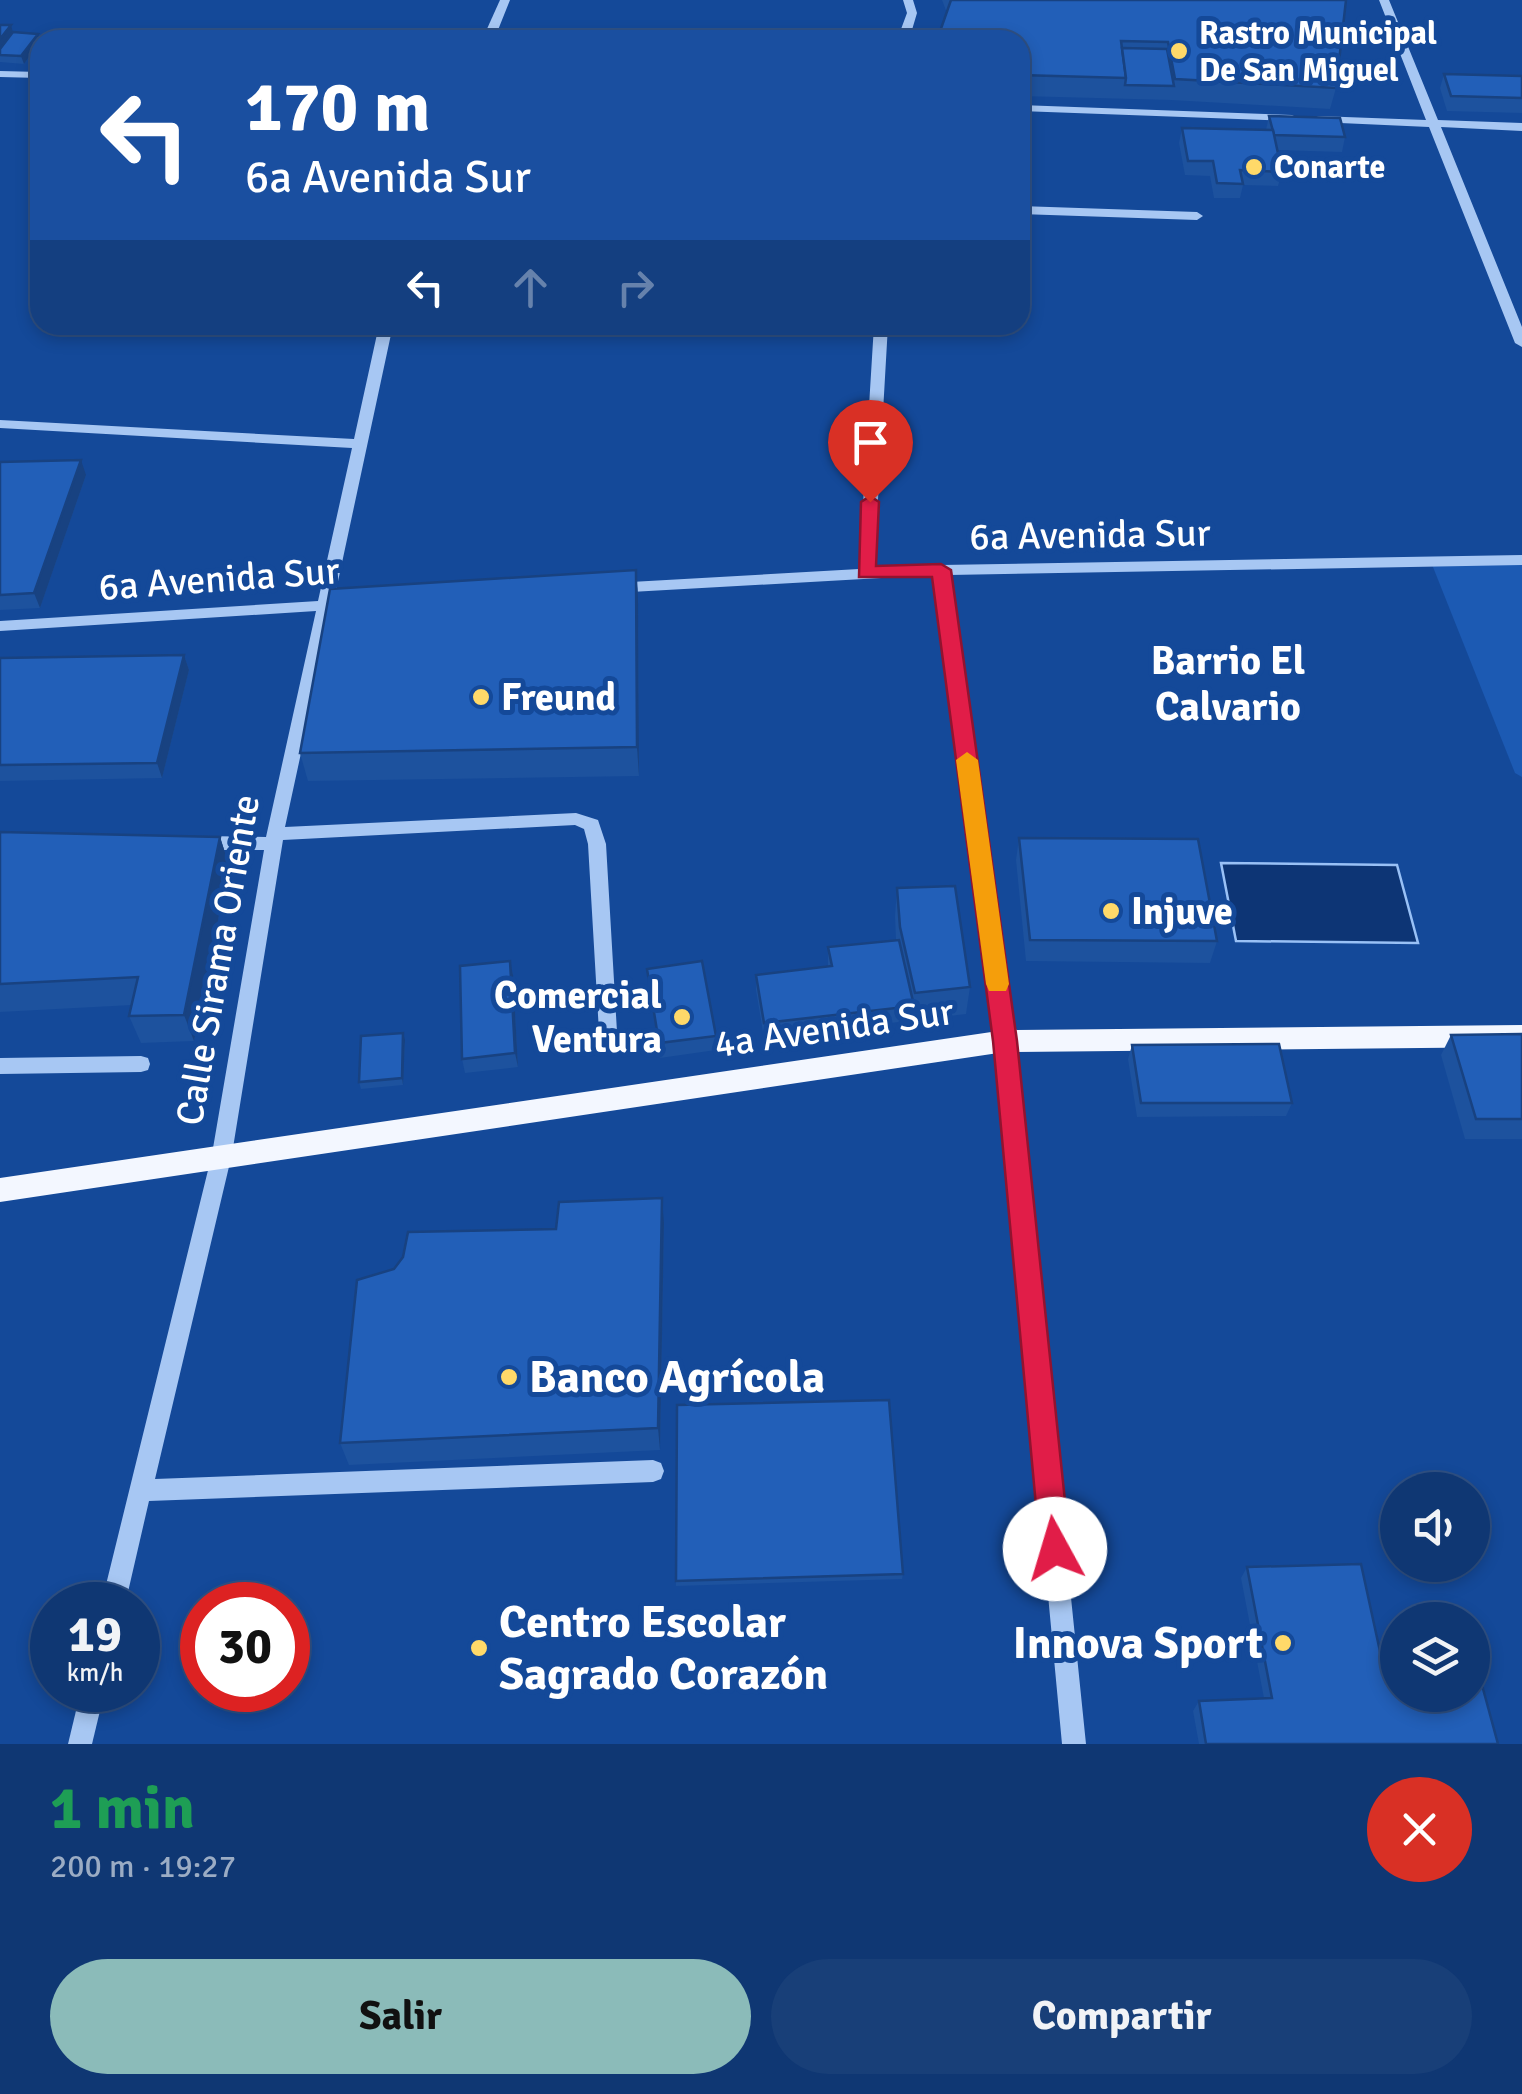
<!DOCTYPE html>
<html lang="es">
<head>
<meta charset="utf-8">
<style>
	body { margin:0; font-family:Signika,sans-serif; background:#183f78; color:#f1f3f6; height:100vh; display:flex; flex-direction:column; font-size:38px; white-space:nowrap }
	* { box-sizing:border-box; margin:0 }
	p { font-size:32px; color:#9bacc4 }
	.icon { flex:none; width:55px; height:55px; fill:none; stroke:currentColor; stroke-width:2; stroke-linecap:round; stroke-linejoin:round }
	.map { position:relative; height:1744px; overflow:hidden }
	.drawer { display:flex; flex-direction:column; background:#0f3773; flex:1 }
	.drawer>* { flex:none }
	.banner { position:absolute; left:30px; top:30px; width:1000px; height:305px; border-radius:30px; box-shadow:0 5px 15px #0003,0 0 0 2px #2f5185; background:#1a4fa0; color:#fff; overflow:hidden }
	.fabs { position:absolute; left:1380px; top:1472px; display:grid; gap:20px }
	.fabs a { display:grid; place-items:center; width:110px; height:110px; border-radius:50%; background:#0f3773; box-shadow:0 5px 15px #0003,0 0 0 2px #2f5185; font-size:50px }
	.speed { position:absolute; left:30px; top:1582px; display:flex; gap:20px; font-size:50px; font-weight:700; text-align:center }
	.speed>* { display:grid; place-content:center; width:130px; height:130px; border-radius:50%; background:#0f3773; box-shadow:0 5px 15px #0003,0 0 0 2px #2f5185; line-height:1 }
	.speed small { font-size:25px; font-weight:400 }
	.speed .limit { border:15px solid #d22; background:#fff; color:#111 }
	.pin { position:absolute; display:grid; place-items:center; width:85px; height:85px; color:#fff; margin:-102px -42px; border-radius:50% 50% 50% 0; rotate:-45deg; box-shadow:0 0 10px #0007 }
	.pin .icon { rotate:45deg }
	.me { position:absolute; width:110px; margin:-55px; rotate:354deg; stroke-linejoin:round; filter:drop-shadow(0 0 8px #0008) }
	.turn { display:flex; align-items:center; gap:35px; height:210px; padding:0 50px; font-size:45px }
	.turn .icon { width:130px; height:130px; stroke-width:2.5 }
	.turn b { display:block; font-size:70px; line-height:85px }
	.lanes { display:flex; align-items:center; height:95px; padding:0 50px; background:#0003; justify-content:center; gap:50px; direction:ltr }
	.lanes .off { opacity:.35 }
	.round { display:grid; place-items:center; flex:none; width:105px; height:105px; border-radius:52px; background:#183f78 }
	.overview { display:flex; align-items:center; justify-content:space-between; height:170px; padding:0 50px }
	h1 { font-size:60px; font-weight:800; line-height:75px; color:#1e9e55 }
	.primary-button { display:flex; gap:20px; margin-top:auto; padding:20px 50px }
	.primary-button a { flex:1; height:115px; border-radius:60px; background:#8bbbb9; color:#111; font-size:40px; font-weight:800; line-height:115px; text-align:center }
	.primary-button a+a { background:#183f78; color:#f1f3f6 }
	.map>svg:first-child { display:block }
	.green { fill:#1c5ab3 }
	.water { fill:#0d3575; stroke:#99c1f6; stroke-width:2.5 }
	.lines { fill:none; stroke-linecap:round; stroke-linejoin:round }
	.minor { fill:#a7c7f3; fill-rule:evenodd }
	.major { fill:#f3f7ff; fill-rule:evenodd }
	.wall { fill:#1d529e }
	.shaded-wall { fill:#184281 }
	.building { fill:#225fb8; stroke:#184281; stroke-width:2.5 }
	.route { fill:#e11d48; stroke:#92132f; stroke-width:2.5 }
	.slow { fill:#f59e0b }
	.poi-dot { fill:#ffd969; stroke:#144999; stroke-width:4 }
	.labels { text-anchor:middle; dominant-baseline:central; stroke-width:10; stroke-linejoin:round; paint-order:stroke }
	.far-poi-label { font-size:32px; font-weight:bold; fill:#fff; stroke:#144999; text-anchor:start }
	.street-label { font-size:38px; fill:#fff; stroke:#144999 }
	.poi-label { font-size:38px; font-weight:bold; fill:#fff; stroke:#144999; text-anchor:start }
	.neighbourhood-label { font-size:40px; font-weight:bold; fill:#fff; stroke:#144999 }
	.near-poi-label { font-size:45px; font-weight:bold; fill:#fff; stroke:#144999; text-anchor:start }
</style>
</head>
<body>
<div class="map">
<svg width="1522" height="1744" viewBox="0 0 1522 1744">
	<rect width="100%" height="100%" fill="#144999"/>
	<polygon class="green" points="1522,560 1522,777 1515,773 1431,562"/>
	<polygon class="water" points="1221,863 1397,865 1418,943 1236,941"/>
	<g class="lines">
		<g class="minor">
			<polygon points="500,0 510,0 494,40 482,40"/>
			<polygon points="903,0 913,0 917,13 909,40 897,40 907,13"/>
			<polygon points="1379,0 1389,0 1438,120 1522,123 1522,131 1441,127 1522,327 1522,347 1515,343 1429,127 1318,122 1312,119 1318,116 1426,120"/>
			<polygon points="0,71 40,72 40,78 0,77"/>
			<polygon points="1020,105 1292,115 1298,118 1292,121 1020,111"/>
			<polygon points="1020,206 1197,212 1203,216 1197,220 1020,214"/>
			<polygon points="379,325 393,325 334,600 348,599 356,604 348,609 332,610 285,827 576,813 598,820 606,844 617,1032 615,1037 608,1040 601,1037 599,1032 588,844 584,829 575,825 283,840 232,1154 155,1479 653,1460 661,1463 664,1471 661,1479 653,1482 149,1501 125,1605 101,1605 212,1154 264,850 200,850 191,843 200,836 266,837 316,611 0,631 0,621 318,601 352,448 0,428 0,420 354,439"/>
			<polygon points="874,325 888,325 874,569 941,565 1522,555 1522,565 949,575 1014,1041 1086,1744 1062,1744 996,1041 934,575 613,593 605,588 613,583 859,569"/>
			<polygon points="141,1056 148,1058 150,1064 148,1070 141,1072 0,1074 0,1058"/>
			<polygon points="81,1690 105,1690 92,1744 68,1744"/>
		</g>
		<polygon class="major" points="1522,1025 1522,1047 1005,1052 0,1202 0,1178 1005,1030"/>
	</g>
	<g class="wall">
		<polygon points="942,0 1346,0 1336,88 1330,109 1171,100 1020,96 1020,40 947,13"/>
		<polygon points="0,25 13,32 40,41 24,64 0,62"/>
		<polygon points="1444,74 1522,76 1522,113 1447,111 1440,88"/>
		<polygon points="1269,116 1345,137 1342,152 1277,150 1282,172 1278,186 1243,185 1240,198 1214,198 1210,176 1185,175 1179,143 1182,128 1266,130"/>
		<polygon points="0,462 86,475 40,608 0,610"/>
		<polygon points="636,570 638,598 639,776 308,781 300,753"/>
		<polygon points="184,655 189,670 162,778 0,781 0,658"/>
		<polygon points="0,832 220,837 229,865 194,1041 141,1043 129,1016 132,1005 0,1012"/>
		<polygon points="1019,838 1217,941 1210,963 1026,961 1016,860"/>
		<polygon points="897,888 970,987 966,1014 764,1038 756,990 756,975 828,967 828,947 896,940 895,916"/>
		<polygon points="510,961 513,975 518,1067 465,1073 462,1059"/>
		<polygon points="647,969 716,1036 716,1050 660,1058"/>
		<polygon points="1522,1034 1522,1139 1465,1139 1441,1055 1451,1035"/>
		<polygon points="405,1040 403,1085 361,1089 359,1082"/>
		<polygon points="1132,1045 1292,1103 1286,1116 1137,1117 1128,1059"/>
		<polygon points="664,1223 660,1450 349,1465 340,1443 556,1229"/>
		<polygon points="1247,1567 1386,1679 1498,1744 1199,1744 1193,1711 1199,1701 1264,1698 1241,1578"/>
		<polygon points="903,1574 902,1579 676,1586 676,1581"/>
	</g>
	<g class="shaded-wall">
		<polygon points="11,25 15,40 0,55 0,39"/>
		<polygon points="38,34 40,41 24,64 21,56"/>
		<polygon points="81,460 86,475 40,608 34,593"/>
		<polygon points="636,570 638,598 639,776 637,747"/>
		<polygon points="184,655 189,670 162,778 157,763"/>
		<polygon points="220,837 229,865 194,1041 184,1015"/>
		<polygon points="510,961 513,975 518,1067 515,1053"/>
		<polygon points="403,1033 405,1040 403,1085 402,1078"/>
		<polygon points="662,1198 664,1223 660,1450 658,1428"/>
	</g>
	<g class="building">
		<polygon points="951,0 1346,0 1336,88 1175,79 1168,42 1121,41 1126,78 1020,75 1020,40 937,40"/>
		<polygon points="0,25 11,25 0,39"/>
		<polygon points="13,32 38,34 21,56 0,55 0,49"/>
		<polygon points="1122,48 1167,49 1174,86 1125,85 1126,78"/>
		<polygon points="1444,74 1522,76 1522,98 1451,96"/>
		<polygon points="1269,116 1340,118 1345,137 1274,135"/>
		<polygon points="1182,128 1273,130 1282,172 1240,170 1243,184 1217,183 1213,161 1188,161"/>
		<polygon points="81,460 34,593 0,595 0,462"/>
		<polygon points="636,570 637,747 300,753 330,589"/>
		<polygon points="184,655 157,763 0,765 0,658"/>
		<polygon points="0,832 220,837 184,1015 129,1016 138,977 0,984"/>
		<polygon points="1019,838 1198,839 1217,941 1030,940"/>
		<polygon points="955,886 970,987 915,993 900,927 897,888"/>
		<polygon points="899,940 914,1006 764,1023 756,975 832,966 828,947"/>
		<polygon points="510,961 515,1053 462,1059 460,966"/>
		<polygon points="702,961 716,1036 659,1043 647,969"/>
		<polygon points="403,1033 402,1078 359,1082 361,1036"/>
		<polygon points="1522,1034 1522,1119 1476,1119 1451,1035"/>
		<polygon points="1279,1044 1292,1103 1141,1103 1132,1045"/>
		<polygon points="662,1198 658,1428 340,1443 357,1280 394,1269 403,1257 408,1232 556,1229 559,1202"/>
		<polygon points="889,1400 903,1574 676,1581 677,1405"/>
		<polygon points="1361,1564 1386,1679 1398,1679 1398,1695 1472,1695 1472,1674 1479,1674 1498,1744 1206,1744 1199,1701 1272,1698 1247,1567"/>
	</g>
	<polygon class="route" points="870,496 879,502 876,566 941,564 951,570 1017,1041 1070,1549 1065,1559 1055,1564 1044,1559 1040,1549 993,1041 932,577 859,577 861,502"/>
	<polygon class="slow" points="967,752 978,760 1009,984 1006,991 989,991 986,984 956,760"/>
	<g class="poi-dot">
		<circle cx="1179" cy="51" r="10"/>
		<circle cx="1254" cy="167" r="10"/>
		<circle cx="481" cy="697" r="10"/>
		<circle cx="1111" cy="911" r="10"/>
		<circle cx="682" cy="1017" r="10"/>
		<circle cx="509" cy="1377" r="10"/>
		<circle cx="1283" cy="1643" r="10"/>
		<circle cx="479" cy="1648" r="10"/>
	</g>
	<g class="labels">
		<g class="far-poi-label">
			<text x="1199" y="33">Rastro Municipal<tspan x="1199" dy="37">De San Miguel</tspan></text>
			<text x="1274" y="167">Conarte</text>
		</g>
		<g class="street-label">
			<text transform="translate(1090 535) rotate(-1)">6a Avenida Sur</text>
			<text transform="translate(219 579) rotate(-4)">6a Avenida Sur</text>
			<text transform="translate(218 960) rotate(-80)">Calle Sirama Oriente</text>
			<text transform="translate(834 1028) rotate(-8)">4a Avenida Sur</text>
		</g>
		<g class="poi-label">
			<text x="501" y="697">Freund</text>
			<text x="1131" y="911">Injuve</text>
			<text x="662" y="995" text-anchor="end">Comercial<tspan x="662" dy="44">Ventura</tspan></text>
		</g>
		<g class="neighbourhood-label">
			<text x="1228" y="661">Barrio El<tspan x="1228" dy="46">Calvario</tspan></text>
		</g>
		<g class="near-poi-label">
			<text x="529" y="1377">Banco Agrícola</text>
			<text x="499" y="1622">Centro Escolar<tspan x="499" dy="52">Sagrado Corazón</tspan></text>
			<text x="1263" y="1643" text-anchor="end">Innova Sport</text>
		</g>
	</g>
</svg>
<div class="fabs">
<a><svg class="icon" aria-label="sound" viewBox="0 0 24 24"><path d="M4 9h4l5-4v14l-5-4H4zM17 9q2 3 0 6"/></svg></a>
<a><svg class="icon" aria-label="layers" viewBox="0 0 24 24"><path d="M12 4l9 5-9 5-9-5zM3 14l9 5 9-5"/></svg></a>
</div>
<div class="speed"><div>19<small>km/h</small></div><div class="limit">30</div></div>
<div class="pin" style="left:870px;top:502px;background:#d93025"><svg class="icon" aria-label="arrive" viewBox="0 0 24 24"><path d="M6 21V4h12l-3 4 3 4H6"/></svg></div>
<svg class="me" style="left:1055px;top:1549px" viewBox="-20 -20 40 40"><circle r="19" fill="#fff"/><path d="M0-13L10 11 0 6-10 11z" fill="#e11d48"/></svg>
<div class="banner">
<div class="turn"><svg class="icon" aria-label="left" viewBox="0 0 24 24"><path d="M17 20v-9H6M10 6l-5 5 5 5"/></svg><div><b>170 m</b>6a Avenida Sur</div></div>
<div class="lanes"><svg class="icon" aria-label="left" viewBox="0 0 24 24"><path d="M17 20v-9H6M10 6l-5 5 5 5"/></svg><svg class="icon off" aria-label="ahead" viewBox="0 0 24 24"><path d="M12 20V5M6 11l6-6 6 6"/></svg><svg class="icon off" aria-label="right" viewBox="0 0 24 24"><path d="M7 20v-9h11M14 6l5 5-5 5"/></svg></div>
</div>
</div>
<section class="drawer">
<div class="overview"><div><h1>1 min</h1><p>200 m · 19:27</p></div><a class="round" style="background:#d93025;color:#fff"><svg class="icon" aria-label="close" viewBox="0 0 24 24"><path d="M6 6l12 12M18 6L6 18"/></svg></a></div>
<div class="primary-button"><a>Salir</a><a>Compartir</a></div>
</section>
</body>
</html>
